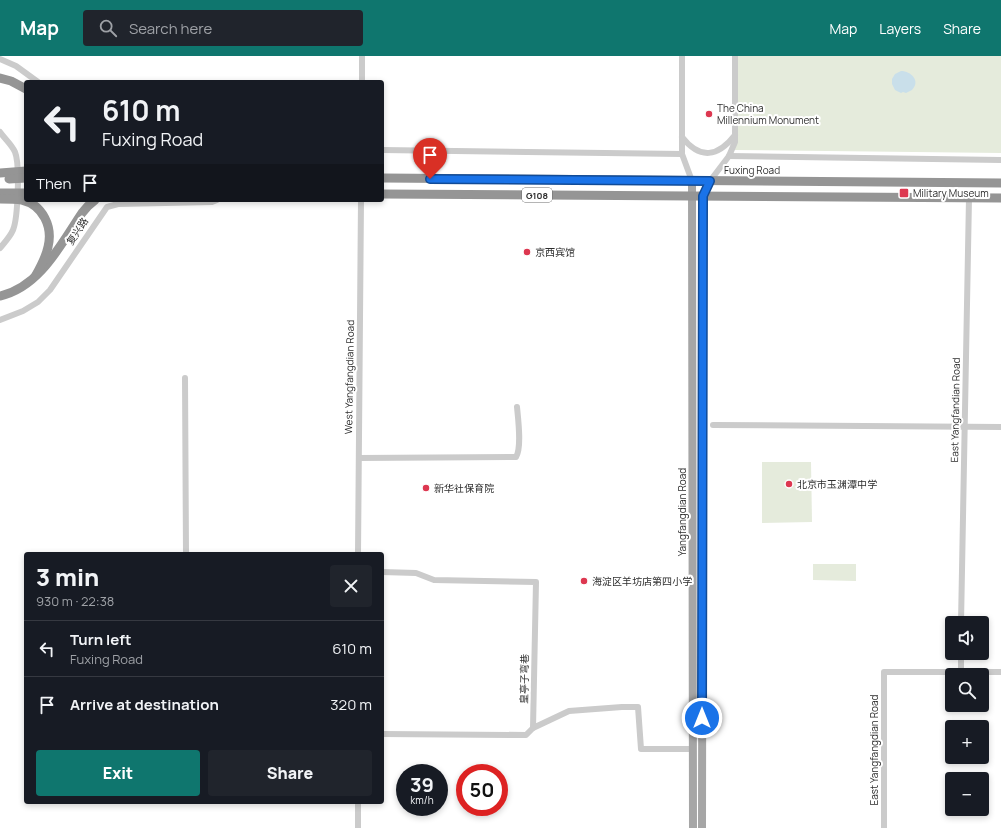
<!DOCTYPE html>
<html lang="en">
<head>
<meta charset="utf-8">
<style>
	body { margin:0; font-family:Manrope,"Noto Sans SC",sans-serif; background:#20242c; color:#f1f3f6; height:100vh; display:flex; flex-direction:column; font-size:15px; white-space:nowrap }
	* { box-sizing:border-box; margin:0 }
	p { font-size:13px; color:#9ea1a6 }
	.icon { flex:none; width:22px; height:22px; fill:none; stroke:currentColor; stroke-width:2; stroke-linecap:round; stroke-linejoin:round }
	.map { position:relative; flex:1; overflow:hidden }
	.drawer { position:absolute; left:24px; top:496px; width:360px; height:252px; display:flex; flex-direction:column; background:#171b24; border-radius:4px; box-shadow:0 2px 6px #0003 }
	.drawer>* { flex:none }
	.top-card { position:absolute; left:24px; top:24px; width:360px; height:122px; border-radius:4px; box-shadow:0 2px 6px #0003; background:#171b24; color:#f1f3f6; overflow:hidden }
	.tools { position:absolute; left:945px; top:560px; display:grid; gap:8px }
	.tools a { display:grid; place-items:center; width:44px; height:44px; border-radius:4px; background:#171b24; box-shadow:0 2px 6px #0003; font-size:20px }
	.speed { position:absolute; left:396px; top:708px; display:flex; gap:8px; font-size:20px; font-weight:700; text-align:center }
	.speed>* { display:grid; place-content:center; width:52px; height:52px; border-radius:50%; background:#171b24; box-shadow:0 2px 6px #0003; line-height:1 }
	.speed small { font-size:10px; font-weight:400 }
	.speed .limit { border:6px solid #d22; background:#fff; color:#111 }
	.pin { position:absolute; display:grid; place-items:center; width:34px; height:34px; color:#fff; margin:-41px -17px; border-radius:50% 50% 50% 0; rotate:-45deg; box-shadow:0 0 4px #0007 }
	.pin .icon { rotate:45deg }
	.me { position:absolute; width:44px; margin:-22px; rotate:0deg; stroke-linejoin:round; filter:drop-shadow(0 0 3px #0008) }
	.turn { display:flex; align-items:center; gap:14px; height:84px; padding:0 12px; font-size:18px }
	.turn .icon { width:52px; height:52px; stroke-width:2.5 }
	.turn b { display:block; font-size:28px; line-height:34px }
	.then { display:flex; align-items:center; height:38px; padding:0 12px; background:#0003; gap:8px; font-size:15px }
	.round { display:grid; place-items:center; flex:none; width:42px; height:42px; border-radius:4px; background:#20242c }
	.head { display:flex; align-items:center; justify-content:space-between; height:68px; padding:0 12px }
	h1 { font-size:24px; font-weight:800; line-height:30px }
	.cta { display:flex; gap:8px; margin-top:auto; padding:8px 12px }
	.cta a { flex:1; height:46px; border-radius:4px; background:#0f766e; color:#fff; font-size:16px; font-weight:800; line-height:46px; text-align:center }
	.cta a+a { background:#20242c; color:#f1f3f6 }
	ul { padding:0; list-style:none }
	li { display:flex; align-items:center; gap:12px; height:56px; padding:0 12px; border-top:1px solid #363941 }
	li div { flex:1 }
	li b { display:block; font-size:15px }
	li em { font-style:normal }
	header { display:flex; align-items:center; gap:24px; box-sizing:border-box; height:56px; padding:0 20px; background:#0f766e; color:#fff }
	header strong { font-size:19px }
	nav { display:flex; gap:22px; margin-inline-start:auto; font-size:14px }
	.search { width:280px; height:36px; background:#20242c; display:flex; align-items:center; gap:10px; box-sizing:border-box; padding:0 14px; border-radius:4px; color:#9ea1a6; font-size:15px }
	.map>svg:first-child { display:block }
	.green { fill:#e5ebdc }
	.water { fill:#c9dfea }
	.lines { fill:none; stroke-linecap:round; stroke-linejoin:round }
	.minor { stroke:#cbcbcb; stroke-width:6 }
	.major { stroke:#a6a6a6; stroke-width:8 }
	.highway { stroke:#959595; stroke-width:9 }
	.highway-bridge { stroke:#959595; stroke-width:9 }
	.route-casing { stroke:#114b97; stroke-width:10 }
	.route { stroke:#1a73e8; stroke-width:7 }
	.poi-dot { fill:#dd3750; stroke:#fff; stroke-width:1.5 }
	.labels { text-anchor:middle; dominant-baseline:central; stroke-width:4; stroke-linejoin:round; paint-order:stroke }
	.shield { fill:#fff; stroke:#6d6d6d; stroke-width:1 }
	.shield-label { font-size:9px; font-weight:bold; fill:#2e2e2e }
	.poi-label { font-size:10px; fill:#2e2e2e; stroke:#fff; text-anchor:start }
	.street-label { font-size:10px; fill:#2e2e2e; stroke:#fff }
</style>
</head>
<body>
<header>
<strong>Map</strong>
<div class="search"><svg class="icon" aria-label="search" viewBox="0 0 24 24"><circle cx="10" cy="10" r="6"/><path d="M15 15l6 6"/></svg>Search here</div>
<nav><a>Map</a><a>Layers</a><a>Share</a></nav>
</header>
<div class="map">
<svg width="1001" height="772" viewBox="0 0 1001 772">
	<rect width="100%" height="100%" fill="#fff"/>
	<g class="green">
		<polygon points="736,0 1001,0 1001,97 735,94"/>
		<polygon points="762,406 811,406 812,466 762,467"/>
		<polygon points="813,508 856,508 856,525 813,524"/>
	</g>
	<path class="water" d="M901,15c10,0 20,10 11,19 -2,1 -4,2 -6,3l-3,-1 -2,1 -6,-3 -3,-6v-5l3,-5z"/>
	<g class="lines">
		<g class="minor">
			<polyline points="682,0 682,98 692,125"/>
			<polyline points="0,3 16,10 38,26"/>
			<polyline points="362,26 362,0"/>
			<path d="M0,76c5,7 12,13 15,20 5,12 3,66 -2,78 -3,7 -8,12 -13,18"/>
			<path d="M682,81c18,23 36,20 53,-2"/>
			<polyline points="382,94 682,98"/>
			<polyline points="729,100 1001,104"/>
			<polyline points="710,125 729,100 735,86 735,0"/>
			<polyline points="0,264 23,255 38,246 50,234 107,151 118,148 212,146 217,144"/>
			<polyline points="185,322 186,498"/>
			<polyline points="713,369 1001,371"/>
			<path d="M359,402l157,-1c6,-9 2,-39 1,-50"/>
			<polyline points="358,498 361,144"/>
			<polyline points="382,516 416,517 434,524 536,526 533,672 569,655 622,651 638,651 641,693 692,693"/>
			<polyline points="961,567 969,142"/>
			<polyline points="961,615 961,597"/>
			<polyline points="382,678 526,679 533,672"/>
			<polyline points="358,746 358,772"/>
			<polyline points="884,772 884,616 1001,616"/>
		</g>
		<g class="major">
			<polyline points="692,125 693,772"/>
			<polyline points="702,772 703,140 710,125"/>
		</g>
		<g class="highway">
			<polyline points="0,22 11,25 26,33"/>
			<polyline points="382,122 1001,127"/>
			<polyline points="382,138 1001,142"/>
			<path d="M0,240c40,-9 61,-52 82,-83l6,-7 7,-6"/>
		</g>
		<g class="highway-bridge">
			<polyline points="0,117 26,115"/>
			<polyline points="9,123 26,122"/>
			<polyline points="0,137 26,137"/>
			<path d="M0,143c7,0 15,0 22,1 21,5 31,27 26,47 -2,10 -7,19 -12,28"/>
		</g>
	</g>
	<g class="lines">
		<defs>
			<polyline id="route" points="430,123 710,125 703,140 702,662"/>
		</defs>
		<use href="#route" class="route-casing"/>
		<use href="#route" class="route"/>
	</g>
	<g class="poi-dot">
		<circle cx="709" cy="58" r="4"/>
		<rect x="899" y="132" width="10" height="10" rx="2"/>
		<circle cx="527" cy="196" r="4"/>
		<circle cx="789" cy="428" r="4"/>
		<circle cx="426" cy="432" r="4"/>
		<circle cx="584" cy="525" r="4"/>
	</g>
	<g class="labels">
		<rect class="shield" x="522" y="132" width="30" height="14" rx="3"/>
		<g class="shield-label">
			<text x="537" y="139">G108</text>
		</g>
		<g class="poi-label">
			<text x="717" y="52">The China<tspan x="717" dy="12">Millennium Monument</tspan></text>
			<text x="913" y="137">Military Museum</text>
			<text x="535" y="196">京西宾馆</text>
			<text x="797" y="428">北京市玉渊潭中学</text>
			<text x="434" y="432">新华社保育院</text>
			<text x="592" y="525">海淀区羊坊店第四小学</text>
		</g>
		<g class="street-label">
			<text x="752" y="114">Fuxing Road</text>
			<text transform="translate(77 175) rotate(-56)">复兴路</text>
			<text transform="translate(349 321) rotate(-89)">West Yangfangdian Road</text>
			<text transform="translate(955 354) rotate(-89)">East Yangfandian Road</text>
			<text transform="translate(682 456) rotate(-90)">Yangfangdian Road</text>
			<text transform="translate(524 623) rotate(-89)">皇亭子弯巷</text>
			<text transform="translate(874 694) rotate(-90)">East Yangfangdian Road</text>
		</g>
	</g>
</svg>
<div class="tools">
<a><svg class="icon" aria-label="sound" viewBox="0 0 24 24"><path d="M4 9h4l5-4v14l-5-4H4zM17 9q2 3 0 6"/></svg></a>
<a><svg class="icon" aria-label="search" viewBox="0 0 24 24"><circle cx="10" cy="10" r="6"/><path d="M15 15l6 6"/></svg></a>
<a>+</a>
<a>−</a>
</div>
<div class="speed"><div>39<small>km/h</small></div><div class="limit">50</div></div>
<div class="pin" style="left:430px;top:123px;background:#d93025"><svg class="icon" aria-label="arrive" viewBox="0 0 24 24"><path d="M6 21V4h12l-3 4 3 4H6"/></svg></div>
<svg class="me" style="left:702px;top:662px" viewBox="-20 -20 40 40"><circle r="17" fill="#1a73e8" stroke="#fff" stroke-width="3"/><path d="M0-11L8 9 0 5-8 9z" fill="#fff"/></svg>
<div class="top-card">
<div class="turn"><svg class="icon" aria-label="left" viewBox="0 0 24 24"><path d="M17 20v-9H6M10 6l-5 5 5 5"/></svg><div><b>610 m</b>Fuxing Road</div></div>
<div class="then">Then<svg class="icon" aria-label="arrive" viewBox="0 0 24 24"><path d="M6 21V4h12l-3 4 3 4H6"/></svg></div>
</div>
<section class="drawer">
<div class="head"><div><h1>3 min</h1><p>930 m · 22:38</p></div><a class="round"><svg class="icon" aria-label="close" viewBox="0 0 24 24"><path d="M6 6l12 12M18 6L6 18"/></svg></a></div>
<ul>
<li><svg class="icon" aria-label="left" viewBox="0 0 24 24"><path d="M17 20v-9H6M10 6l-5 5 5 5"/></svg><div><b>Turn left</b><p>Fuxing Road</p></div><em>610 m</em></li>
<li><svg class="icon" aria-label="arrive" viewBox="0 0 24 24"><path d="M6 21V4h12l-3 4 3 4H6"/></svg><div><b>Arrive at destination</b></div><em>320 m</em></li>
</ul>
<div class="cta"><a>Exit</a><a>Share</a></div>
</section>
</div>
</body>
</html>
